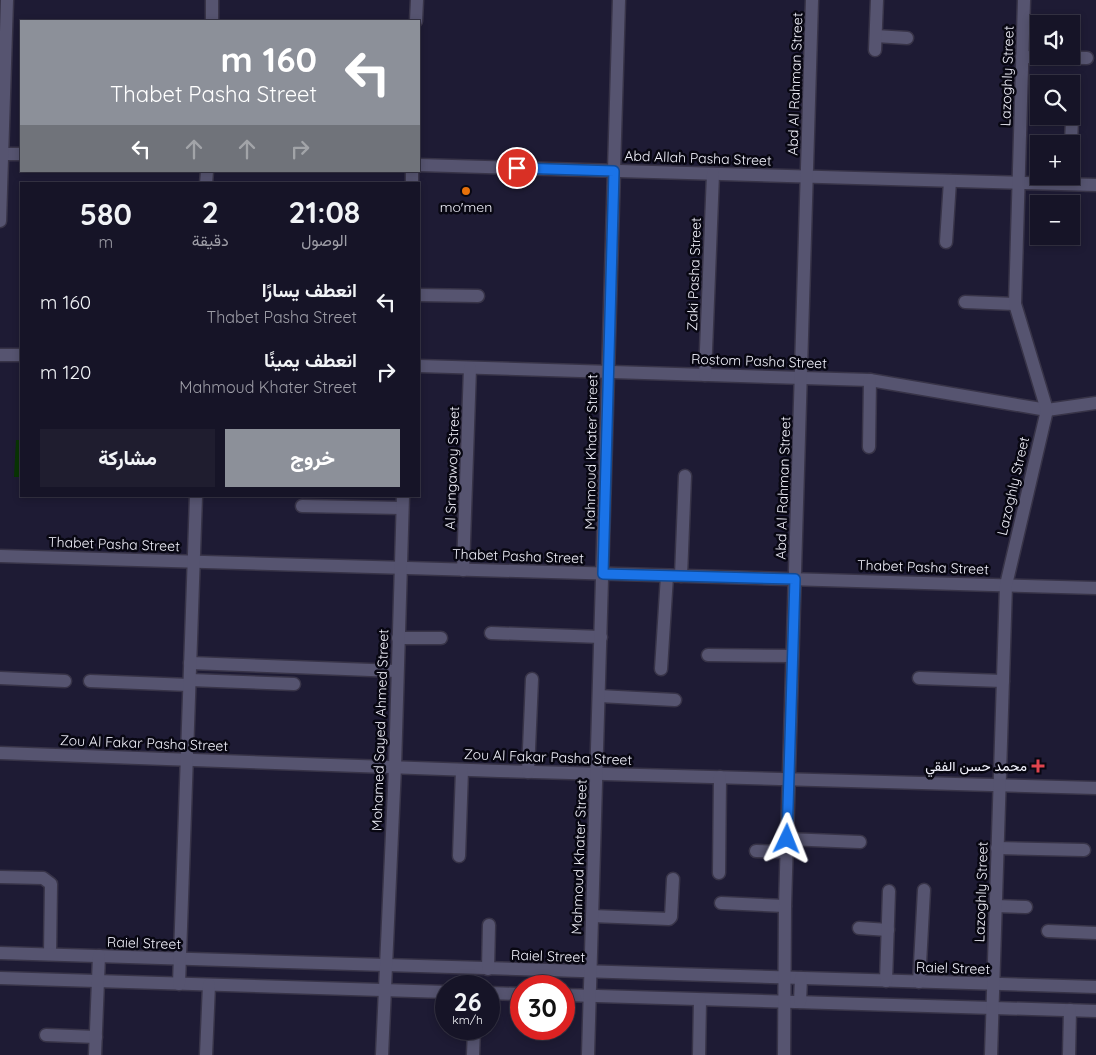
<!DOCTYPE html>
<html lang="ar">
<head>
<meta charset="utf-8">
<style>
	body { margin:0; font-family:Quicksand,Vazirmatn,sans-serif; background:#1f1d2f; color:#f1f3f6; direction:rtl; height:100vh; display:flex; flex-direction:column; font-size:19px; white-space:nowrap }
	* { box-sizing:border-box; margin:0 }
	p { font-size:16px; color:#9e9ea7 }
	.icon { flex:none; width:28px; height:28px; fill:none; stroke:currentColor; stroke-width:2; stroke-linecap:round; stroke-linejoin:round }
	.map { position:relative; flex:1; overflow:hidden; direction:ltr }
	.panel { position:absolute; left:20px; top:182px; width:400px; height:315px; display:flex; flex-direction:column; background:#161427; border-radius:0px; box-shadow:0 2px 8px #0003,0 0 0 1px #353344; direction:rtl }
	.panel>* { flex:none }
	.top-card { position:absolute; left:20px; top:20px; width:400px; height:152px; border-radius:0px; box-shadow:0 2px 8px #0003,0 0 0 1px #353344; direction:rtl; background:#8c9099; color:#fff; overflow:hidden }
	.fabs { position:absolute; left:1030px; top:15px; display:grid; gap:10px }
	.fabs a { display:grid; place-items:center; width:50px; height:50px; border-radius:0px; background:#161427; box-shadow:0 2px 8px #0003,0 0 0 1px #353344; font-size:25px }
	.speed { position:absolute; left:435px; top:975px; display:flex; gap:10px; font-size:25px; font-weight:700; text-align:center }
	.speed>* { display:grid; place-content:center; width:65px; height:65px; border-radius:50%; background:#161427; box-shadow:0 2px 8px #0003,0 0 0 1px #353344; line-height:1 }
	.speed small { font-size:12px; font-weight:400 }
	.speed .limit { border:8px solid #d22; background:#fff; color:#111 }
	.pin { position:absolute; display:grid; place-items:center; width:42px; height:42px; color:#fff; margin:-21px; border:2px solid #fff; border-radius:50%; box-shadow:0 1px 5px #0007 }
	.me { position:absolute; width:55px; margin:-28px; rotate:2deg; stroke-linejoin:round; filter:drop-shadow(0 0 4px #0008) }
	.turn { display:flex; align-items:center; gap:18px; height:105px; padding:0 20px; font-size:22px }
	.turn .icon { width:65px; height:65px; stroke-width:2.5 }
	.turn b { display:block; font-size:35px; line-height:42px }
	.lanes { display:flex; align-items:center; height:48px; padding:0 20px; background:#0003; justify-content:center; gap:25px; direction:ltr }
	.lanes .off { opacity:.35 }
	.eta { display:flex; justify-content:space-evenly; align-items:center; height:85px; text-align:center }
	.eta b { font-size:30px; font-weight:800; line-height:35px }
	.cta { display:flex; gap:10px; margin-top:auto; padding:10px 20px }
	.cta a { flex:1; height:58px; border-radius:0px; background:#8c9099; color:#fff; font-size:20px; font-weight:800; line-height:58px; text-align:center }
	.cta a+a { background:#1f1d2f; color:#f1f3f6 }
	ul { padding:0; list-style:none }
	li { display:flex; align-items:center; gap:15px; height:70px; padding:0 20px }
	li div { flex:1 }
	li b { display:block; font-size:19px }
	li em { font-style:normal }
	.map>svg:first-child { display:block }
	.green { fill:#093504 }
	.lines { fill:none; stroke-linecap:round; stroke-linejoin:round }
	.minor-casing { stroke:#383448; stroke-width:15 }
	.minor { stroke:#565470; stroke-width:12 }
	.route-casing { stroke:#114b97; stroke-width:12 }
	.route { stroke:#1a73e8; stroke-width:9 }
	.food-dot { fill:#e8710a; stroke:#080712; stroke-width:2 }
	.health-dot { fill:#e0444e; stroke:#080712; stroke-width:2 }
	.labels { text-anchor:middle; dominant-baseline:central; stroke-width:5; stroke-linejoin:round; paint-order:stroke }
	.street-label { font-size:14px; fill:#f2f2fc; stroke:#080712 }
	.poi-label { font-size:14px; fill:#f2f2fc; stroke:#080712 }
</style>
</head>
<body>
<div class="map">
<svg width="1096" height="1055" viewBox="0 0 1096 1055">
	<rect width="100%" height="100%" fill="#1e1b34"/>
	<polygon class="green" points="16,440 21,440 21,477 14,477"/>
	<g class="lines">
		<defs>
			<g id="minor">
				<polyline points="212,21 212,0"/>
				<polyline points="416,21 417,0"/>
				<polyline points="876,36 907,38"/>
				<polyline points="875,50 877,0"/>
				<polyline points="1022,57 1087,58"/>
				<polyline points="1071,144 1073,93"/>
				<polyline points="0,154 21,154"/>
				<polyline points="419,165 1096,185"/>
				<polyline points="206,184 207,171"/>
				<polyline points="412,184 412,171"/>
				<polyline points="0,221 7,0"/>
				<polyline points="946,242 950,181"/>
				<polyline points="419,295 478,296"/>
				<polyline points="965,302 1015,304"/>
				<polyline points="0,355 21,355"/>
				<polyline points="419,366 870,380 1047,410 1096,403"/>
				<polyline points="705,375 713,174"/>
				<polyline points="869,447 870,380"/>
				<polyline points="302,506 402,508"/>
				<polyline points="0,556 1096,588"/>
				<polyline points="463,570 470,368"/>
				<polyline points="681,576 685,476"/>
				<polyline points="491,633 601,637"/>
				<polyline points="398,638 441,638"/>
				<polyline points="708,655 792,656"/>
				<polyline points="190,663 397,671"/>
				<polyline points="661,669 667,576"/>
				<polyline points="0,678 65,681"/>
				<polyline points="919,678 1003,681"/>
				<polyline points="190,680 294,684"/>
				<polyline points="90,681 189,685"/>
				<polyline points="599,696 675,700"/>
				<polyline points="0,753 499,771 1096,788"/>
				<polyline points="528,772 532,679"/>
				<polyline points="787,839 860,842"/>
				<polyline points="997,848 1084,850"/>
				<polyline points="756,851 787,852"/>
				<polyline points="459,856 462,770"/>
				<polyline points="719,873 720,777"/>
				<polyline points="0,877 43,878 51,884 50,954"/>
				<polyline points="721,903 785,906"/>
				<polyline points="995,906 1026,907"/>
				<polyline points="592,916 669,919 671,917 673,879"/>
				<polyline points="859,928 888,930"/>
				<polyline points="1048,931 1096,933"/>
				<polyline points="0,953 1096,987"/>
				<polyline points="488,969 489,925"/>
				<polyline points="0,978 446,992"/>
				<polyline points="886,981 889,891"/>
				<polyline points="919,982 924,890"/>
				<polyline points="179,984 196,496"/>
				<polyline points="489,993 521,994"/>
				<polyline points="564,995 1096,1011"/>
				<polyline points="800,1002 801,978"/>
				<polyline points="46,1035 96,1037"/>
				<polyline points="95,1055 99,956"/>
				<polyline points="206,1055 209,985"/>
				<polyline points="382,1055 395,767 403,496"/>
				<polyline points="473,1055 474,1029"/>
				<polyline points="588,1055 619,0"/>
				<polyline points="699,1055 700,1000"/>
				<polyline points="784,1055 785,906 812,0"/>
				<polyline points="991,1055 1006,585 1047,410 1015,304 1024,0"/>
				<polyline points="1069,1055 1070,1010"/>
			</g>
		</defs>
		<use href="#minor" class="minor-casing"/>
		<use href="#minor" class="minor"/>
	</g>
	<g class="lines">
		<defs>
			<polyline id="route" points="517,168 614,171 603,574 795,579 787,839"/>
		</defs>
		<use href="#route" class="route-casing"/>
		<use href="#route" class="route"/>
	</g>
	<circle class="food-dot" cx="466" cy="191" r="5"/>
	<path class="health-dot" d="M1035.5 758.5h5v5h5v5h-5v5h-5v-5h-5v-5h5z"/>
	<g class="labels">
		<g class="street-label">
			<text transform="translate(1007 76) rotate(-88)">Lazoghly Street</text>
			<text transform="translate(795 84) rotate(-88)">Abd Al Rahman Street</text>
			<text transform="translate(698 158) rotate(2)">Abd Allah Pasha Street</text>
			<text transform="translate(694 274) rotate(-88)">Zaki Pasha Street</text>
			<text transform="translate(759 361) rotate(2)">Rostom Pasha Street</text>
			<text transform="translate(591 452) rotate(-89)">Mahmoud Khater Street</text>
			<text transform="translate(452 468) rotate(-88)">Al Srngawoy Street</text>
			<text transform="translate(1013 486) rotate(-77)">Lazoghly Street</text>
			<text transform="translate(783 488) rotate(-88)">Abd Al Rahman Street</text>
			<text transform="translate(114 544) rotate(2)">Thabet Pasha Street</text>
			<text transform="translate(518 556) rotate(2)">Thabet Pasha Street</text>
			<text transform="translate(923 567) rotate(2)">Thabet Pasha Street</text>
			<text transform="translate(380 730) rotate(-88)">Mohamed Sayed Ahmed Street</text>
			<text transform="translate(144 743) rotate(2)">Zou Al Fakar Pasha Street</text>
			<text transform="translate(548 757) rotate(2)">Zou Al Fakar Pasha Street</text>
			<text transform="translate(579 857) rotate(-88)">Mahmoud Khater Street</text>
			<text transform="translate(981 892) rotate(-88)">Lazoghly Street</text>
			<text transform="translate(144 943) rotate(2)">Raiel Street</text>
			<text transform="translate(548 956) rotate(2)">Raiel Street</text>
			<text transform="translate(953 968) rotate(2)">Raiel Street</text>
		</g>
		<g class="poi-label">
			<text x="466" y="207">mo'men</text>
			<text x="1027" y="766" text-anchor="end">محمد حسن الفقي</text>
		</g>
	</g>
</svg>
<div class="fabs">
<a><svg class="icon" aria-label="sound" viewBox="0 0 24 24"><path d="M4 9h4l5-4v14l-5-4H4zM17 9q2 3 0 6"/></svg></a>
<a><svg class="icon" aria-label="search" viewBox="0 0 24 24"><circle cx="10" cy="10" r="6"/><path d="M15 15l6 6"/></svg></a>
<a>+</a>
<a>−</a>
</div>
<div class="speed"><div>26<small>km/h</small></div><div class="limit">30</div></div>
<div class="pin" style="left:517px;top:168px;background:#d93025"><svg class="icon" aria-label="arrive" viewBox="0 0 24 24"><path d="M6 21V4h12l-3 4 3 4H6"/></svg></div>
<svg class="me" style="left:787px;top:839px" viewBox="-20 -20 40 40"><path d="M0-17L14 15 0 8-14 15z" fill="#1a73e8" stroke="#fff" stroke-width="4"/></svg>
<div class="top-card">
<div class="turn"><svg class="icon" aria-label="left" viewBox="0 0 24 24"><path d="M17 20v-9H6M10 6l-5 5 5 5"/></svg><div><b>160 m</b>Thabet Pasha Street</div></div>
<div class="lanes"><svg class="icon" aria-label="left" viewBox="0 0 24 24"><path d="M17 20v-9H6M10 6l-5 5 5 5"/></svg><svg class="icon off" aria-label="ahead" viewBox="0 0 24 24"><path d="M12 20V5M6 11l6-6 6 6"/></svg><svg class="icon off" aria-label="ahead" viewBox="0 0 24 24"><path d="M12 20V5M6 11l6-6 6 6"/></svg><svg class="icon off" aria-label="right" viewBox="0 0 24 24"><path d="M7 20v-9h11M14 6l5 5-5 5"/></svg></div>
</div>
<section class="panel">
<div class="eta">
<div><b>21:08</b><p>الوصول</p></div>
<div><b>2</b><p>دقيقة</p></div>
<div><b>580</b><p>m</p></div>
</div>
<ul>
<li><svg class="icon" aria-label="left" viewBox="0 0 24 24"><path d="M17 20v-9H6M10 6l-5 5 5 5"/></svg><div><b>انعطف يسارًا</b><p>Thabet Pasha Street</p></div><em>160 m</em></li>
<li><svg class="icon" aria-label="right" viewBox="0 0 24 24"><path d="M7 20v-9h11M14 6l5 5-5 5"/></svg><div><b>انعطف يمينًا</b><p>Mahmoud Khater Street</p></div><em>120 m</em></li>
</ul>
<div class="cta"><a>خروج</a><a>مشاركة</a></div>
</section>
</div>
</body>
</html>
